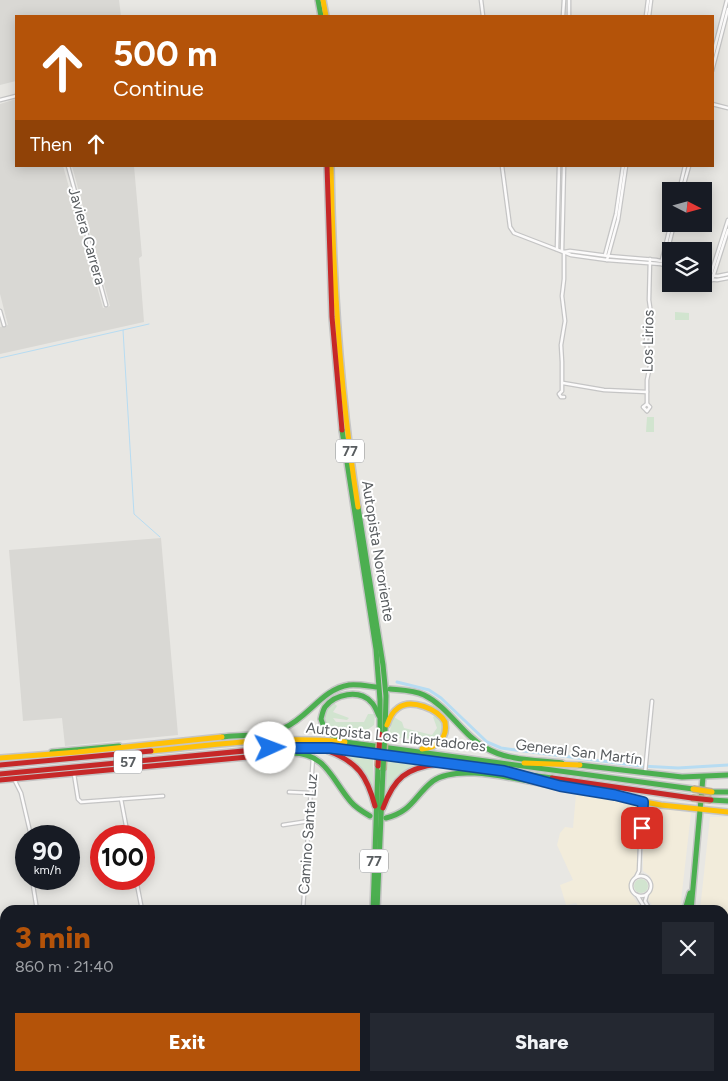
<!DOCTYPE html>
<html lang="en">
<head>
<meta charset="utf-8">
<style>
	body { margin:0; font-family:Figtree,sans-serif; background:#242831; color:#f1f3f6; height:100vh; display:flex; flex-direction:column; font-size:19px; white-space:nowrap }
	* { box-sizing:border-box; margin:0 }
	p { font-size:16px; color:#9ea1a6 }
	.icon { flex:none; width:28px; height:28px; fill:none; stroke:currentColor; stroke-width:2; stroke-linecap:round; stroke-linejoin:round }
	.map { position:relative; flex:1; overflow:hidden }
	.panel { position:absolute; left:0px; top:905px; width:729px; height:176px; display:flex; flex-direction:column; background:#171b24; border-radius:15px 15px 0 0; box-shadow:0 2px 12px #0003 }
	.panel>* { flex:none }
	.top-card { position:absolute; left:15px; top:15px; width:699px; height:152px; border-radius:0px; box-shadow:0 2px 12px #0003; background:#b45309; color:#fff; overflow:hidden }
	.needle { width:32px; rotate:96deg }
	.buttons { position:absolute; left:662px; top:182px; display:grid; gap:10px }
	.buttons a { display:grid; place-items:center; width:50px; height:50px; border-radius:0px; background:#171b24; box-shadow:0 2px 12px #0003; font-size:25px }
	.speed { position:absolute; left:15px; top:825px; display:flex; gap:10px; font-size:25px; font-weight:700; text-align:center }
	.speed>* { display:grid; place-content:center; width:65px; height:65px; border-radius:50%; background:#171b24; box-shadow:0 2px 12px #0003; line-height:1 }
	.speed small { font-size:12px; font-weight:400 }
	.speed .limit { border:8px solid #d22; background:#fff; color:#111 }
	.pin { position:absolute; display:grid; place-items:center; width:42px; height:42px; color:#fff; margin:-21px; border-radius:10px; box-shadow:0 2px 8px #0006 }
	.me { position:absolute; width:55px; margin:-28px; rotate:88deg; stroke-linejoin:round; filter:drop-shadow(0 0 4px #0008) }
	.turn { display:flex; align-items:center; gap:18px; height:105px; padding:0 15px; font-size:22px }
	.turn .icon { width:65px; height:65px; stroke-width:2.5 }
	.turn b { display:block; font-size:35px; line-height:42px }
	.then { display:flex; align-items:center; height:48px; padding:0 15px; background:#0003; gap:10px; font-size:19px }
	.round { display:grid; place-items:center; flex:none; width:52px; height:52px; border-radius:0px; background:#242831 }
	.headline { display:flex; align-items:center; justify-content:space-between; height:85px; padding:0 15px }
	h1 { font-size:30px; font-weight:800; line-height:38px; color:#b45309 }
	.cta { display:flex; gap:10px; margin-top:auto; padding:10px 15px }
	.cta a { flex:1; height:58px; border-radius:0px; background:#b45309; color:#fff; font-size:20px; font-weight:800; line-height:58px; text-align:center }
	.cta a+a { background:#242831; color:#f1f3f6 }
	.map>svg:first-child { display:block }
	.commercial { fill:#f2ecdb }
	.industrial { fill:#d9d8d4 }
	.green { fill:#d1e4cf }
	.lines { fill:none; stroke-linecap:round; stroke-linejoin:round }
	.stream { stroke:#b7dcf2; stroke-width:1 }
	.canal { stroke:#b7dcf2; stroke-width:3 }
	.street-casing { stroke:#c5c5c5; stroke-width:5 }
	.fast-casing { stroke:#c5c5c5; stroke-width:8 }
	.slow-casing { stroke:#c5c5c5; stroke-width:8 }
	.jam-casing { stroke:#c5c5c5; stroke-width:8 }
	.street { stroke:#fcfbfb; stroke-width:2.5 }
	.fast { stroke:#4caf50; stroke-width:5 }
	.slow { stroke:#ffc107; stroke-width:5 }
	.jam { stroke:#c62828; stroke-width:5 }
	.fast-bridge-casing { stroke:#bdae93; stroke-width:8; stroke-linecap:butt }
	.slow-bridge-casing { stroke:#bdae93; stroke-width:8; stroke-linecap:butt }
	.jam-bridge-casing { stroke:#bdae93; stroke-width:8; stroke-linecap:butt }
	.fast-bridge { stroke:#4caf50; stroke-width:5 }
	.slow-bridge { stroke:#ffc107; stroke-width:5 }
	.jam-bridge { stroke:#c62828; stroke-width:5 }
	.route-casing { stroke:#114b97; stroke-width:12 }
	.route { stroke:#1a73e8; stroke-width:9 }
	.labels { text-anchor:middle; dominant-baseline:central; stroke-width:4; stroke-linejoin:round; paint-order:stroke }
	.shield { fill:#fff; stroke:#8b8e90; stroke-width:1 }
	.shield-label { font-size:14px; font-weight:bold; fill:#595d60 }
	.street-label { font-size:15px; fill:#595d60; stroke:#fff }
</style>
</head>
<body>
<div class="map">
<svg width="728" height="1081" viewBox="0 0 728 1081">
	<rect width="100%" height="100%" fill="#e8e7e3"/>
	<g class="commercial">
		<polygon points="576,794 639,803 641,805 637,839 637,870 630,884 632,895 642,910 581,910 576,903 566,905 560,885 573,880 557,845 560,833 565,827 573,828"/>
		<polygon points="649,806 691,813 680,910 655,910 648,899 653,884 650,876 643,871 643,851"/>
		<polygon points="710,817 728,817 728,958 724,957 724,910 700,910"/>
	</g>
	<g class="industrial">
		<polygon points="0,0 119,0 121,16 16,16 16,81 0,85"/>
		<polygon points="16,99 16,166 63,166 103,308 110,306 72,166 134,166 142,256 139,258 144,322 0,354 0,327 8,325 0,294 0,104"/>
		<polygon points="161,538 178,735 65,746 62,718 23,721 9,550"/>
	</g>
	<g class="green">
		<polygon points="675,312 689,313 689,320 675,320"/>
		<polygon points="647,417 654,417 654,432 646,432"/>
		<path d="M334,703l3,3 -4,6 16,6 -2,2 -14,-2 3,4h28l4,-8h7l-1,11 -7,5 -24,-3 -13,1 -6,-7c1,-8 2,-15 10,-18z"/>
		<path d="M436,715c8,7 10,19 1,26l-48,-4 3,-19 2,-1 8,5 2,6 28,7 5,-7 -4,-11z"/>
		<polygon points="337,752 373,758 373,788 360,767 352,760"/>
		<path d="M387,759l42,5c-19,3 -36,11 -42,31l-3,1z"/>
		<circle cx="641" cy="886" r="7"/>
	</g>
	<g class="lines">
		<g class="stream">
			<polyline points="149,324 123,330 134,514 160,537"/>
			<polyline points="0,358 123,330"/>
		</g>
		<polyline class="canal" points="397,682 429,690 441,698 487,742 501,748 641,766 678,768 728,765"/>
		<defs>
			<g id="street">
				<polyline points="481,0 483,16"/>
				<polyline points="563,16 564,0"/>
				<polyline points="569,16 569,0"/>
				<polyline points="646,16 648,0"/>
				<polyline points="649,16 651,0"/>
				<polyline points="712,58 727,0"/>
				<polyline points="712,71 728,9"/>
				<polyline points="0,100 16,96"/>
				<polyline points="712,104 728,108"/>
				<polyline points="68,166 106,305"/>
				<polyline points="502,166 510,227 514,233 571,255 607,260 661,264 671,267"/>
				<polyline points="679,191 685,166"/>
				<polyline points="682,191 689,166"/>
				<polyline points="557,249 559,166"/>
				<polyline points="562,251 564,166"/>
				<polyline points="564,252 570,251 608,256 656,260 671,263"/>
				<polyline points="605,255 616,214 623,166"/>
				<polyline points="607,260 618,220 626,166"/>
				<polyline points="662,260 671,223"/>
				<polyline points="665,261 674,224"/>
				<polyline points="704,275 718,276 728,274"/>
				<polyline points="704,279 717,280 728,278"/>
				<polyline points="709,280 728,220"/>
				<polyline points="712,280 728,230"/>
				<polyline points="0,311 4,325"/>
				<polyline points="563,383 604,390 647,392"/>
				<polyline points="564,397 561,397 559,394 562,391 562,362 561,345 565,321 562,296 564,279 564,252"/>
				<polyline points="647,411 650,407 647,404 647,380 650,366 646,340 651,314 649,300 650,259"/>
				<polyline points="647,411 643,407 647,404"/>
				<polyline points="645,773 652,701"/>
				<polyline points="74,774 78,799 81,802 163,796"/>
				<polyline points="14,779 21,793 31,836"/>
				<polyline points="289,792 311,793"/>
				<polyline points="121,799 128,836"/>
				<polyline points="283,825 309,821"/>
				<circle cx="641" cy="886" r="10"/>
				<polyline points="636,877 639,871 640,847 644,806 646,803"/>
				<polyline points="32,879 37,910"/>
				<polyline points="136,879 142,910"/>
				<polyline points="647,894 645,901 650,910"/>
				<polyline points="637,895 646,910"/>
				<polyline points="303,910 313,757"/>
				<polyline points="724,1063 728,1064"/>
				<polyline points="321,1076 322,1081"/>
				<polyline points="363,1076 364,1081"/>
				<polyline points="434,1076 435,1081"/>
			</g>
			<g id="fast">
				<polyline points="318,0 321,16"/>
				<polyline points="342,430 376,649 380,700 380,734"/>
				<polyline points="358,507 383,665 386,696 385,733"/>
				<path d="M390,689c11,1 24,1 34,6 25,12 38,40 62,53 22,13 51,12 76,15"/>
				<path d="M222,737c20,-2 44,-1 62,-9 24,-10 38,-39 65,-43 9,-1 18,1 27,2"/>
				<path d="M340,740l-15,-10 -4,-11c1,-4 2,-9 4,-12 10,-13 34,-18 46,-5 4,3 6,10 8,14"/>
				<polyline points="345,742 693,789"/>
				<polyline points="276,748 307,747 370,753 552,778"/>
				<polyline points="52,752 119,746"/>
				<path d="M292,753c34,0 40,27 59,49 5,6 12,10 19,14"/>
				<polyline points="579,765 682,777 728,775"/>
				<polyline points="522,776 560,786"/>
				<polyline points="712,792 728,792"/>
				<polyline points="711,800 728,801"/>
				<path d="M386,818c27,-7 28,-22 47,-37 25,-18 84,-1 113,3"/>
				<polyline points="373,910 378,766"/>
				<polyline points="377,910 383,770"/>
				<polyline points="685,910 690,893"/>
				<polyline points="691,910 703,777"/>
				<polyline points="338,1081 340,1076"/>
			</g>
			<g id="slow">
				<polyline points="323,0 326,16"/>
				<path d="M331,166c2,115 9,227 27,341"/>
				<path d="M387,725c2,-6 5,-13 11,-17 13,-10 40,1 47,14 3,16 -8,26 -23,27"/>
				<path d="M151,751c64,-6 129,-16 194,-9"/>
				<polyline points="0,758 78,752 222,737"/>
				<polyline points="524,763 580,765"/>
				<polyline points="558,786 661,805 728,812"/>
				<polyline points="343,1081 346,1076"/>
				<polyline points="670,1081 671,1076"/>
			</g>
			<g id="jam">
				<polyline points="327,166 332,317 342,430"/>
				<path d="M328,751c30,11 39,25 47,55"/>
				<polyline points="0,765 151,751"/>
				<polyline points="0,774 276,748"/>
				<polyline points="552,778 692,798"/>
				<polyline points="0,780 292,753"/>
				<path d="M383,808c11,-30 23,-40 55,-44"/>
			</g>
		</defs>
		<use href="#street" class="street-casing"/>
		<use href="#fast" class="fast-casing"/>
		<use href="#slow" class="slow-casing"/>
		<use href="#jam" class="jam-casing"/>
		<use href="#street" class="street"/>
		<use href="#fast" class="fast"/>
		<use href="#slow" class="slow"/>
		<use href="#jam" class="jam"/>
		<defs>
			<polyline id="fast-bridge" points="383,770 385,733"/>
			<polyline id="slow-bridge" points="693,789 712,792"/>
			<g id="jam-bridge">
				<polyline points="378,766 380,734"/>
				<polyline points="692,798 711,800"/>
			</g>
		</defs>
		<use href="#fast-bridge" class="fast-bridge-casing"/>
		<use href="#slow-bridge" class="slow-bridge-casing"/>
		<use href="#jam-bridge" class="jam-bridge-casing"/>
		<use href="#fast-bridge" class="fast-bridge"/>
		<use href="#slow-bridge" class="slow-bridge"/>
		<use href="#jam-bridge" class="jam-bridge"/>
	</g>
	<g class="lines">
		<defs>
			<polyline id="route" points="270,748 331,748 504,771 560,786 615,795 643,802 642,828"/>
		</defs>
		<use href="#route" class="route-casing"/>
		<use href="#route" class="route"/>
	</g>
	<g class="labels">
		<g class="shield">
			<rect x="336" y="439.5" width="28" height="23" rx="4"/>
			<rect x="114" y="750.5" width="28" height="23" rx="4"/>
			<rect x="360" y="849.5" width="28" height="23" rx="4"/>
		</g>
		<g class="shield-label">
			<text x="350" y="451">77</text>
			<text x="128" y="762">57</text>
			<text x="374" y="861">77</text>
		</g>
		<g class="street-label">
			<text transform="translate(87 236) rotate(74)">Javiera Carrera</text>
			<text transform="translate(648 341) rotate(-89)">Los Lirios</text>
			<text transform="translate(378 551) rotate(81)">Autopista Nororiente</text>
			<text transform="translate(396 737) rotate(6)">Autopista Los Libertadores</text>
			<text transform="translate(579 752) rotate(7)">General San Martín</text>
			<text transform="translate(308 834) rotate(-86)">Camino Santa Luz</text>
		</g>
	</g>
</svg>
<div class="buttons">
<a><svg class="needle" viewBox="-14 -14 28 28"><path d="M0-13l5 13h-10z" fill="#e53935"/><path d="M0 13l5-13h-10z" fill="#9ea1a6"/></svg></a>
<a><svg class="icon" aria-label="layers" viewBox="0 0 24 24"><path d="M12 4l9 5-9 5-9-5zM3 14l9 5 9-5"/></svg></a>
</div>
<div class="speed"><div>90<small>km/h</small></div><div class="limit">100</div></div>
<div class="pin" style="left:642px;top:828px;background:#d93025"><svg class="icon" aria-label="arrive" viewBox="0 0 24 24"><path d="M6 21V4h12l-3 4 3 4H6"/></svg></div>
<svg class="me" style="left:270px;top:748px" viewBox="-20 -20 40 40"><circle r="19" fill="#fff"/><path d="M0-13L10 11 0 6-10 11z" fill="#1a73e8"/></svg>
<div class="top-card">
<div class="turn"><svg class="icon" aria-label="ahead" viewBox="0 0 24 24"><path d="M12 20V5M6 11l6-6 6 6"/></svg><div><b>500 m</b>Continue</div></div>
<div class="then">Then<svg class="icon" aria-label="ahead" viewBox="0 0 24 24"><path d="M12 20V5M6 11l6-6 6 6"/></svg></div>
</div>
<section class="panel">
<div class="headline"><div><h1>3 min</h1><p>860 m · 21:40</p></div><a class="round"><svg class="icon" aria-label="close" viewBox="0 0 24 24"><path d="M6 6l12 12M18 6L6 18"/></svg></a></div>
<div class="cta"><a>Exit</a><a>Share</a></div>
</section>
</div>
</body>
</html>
